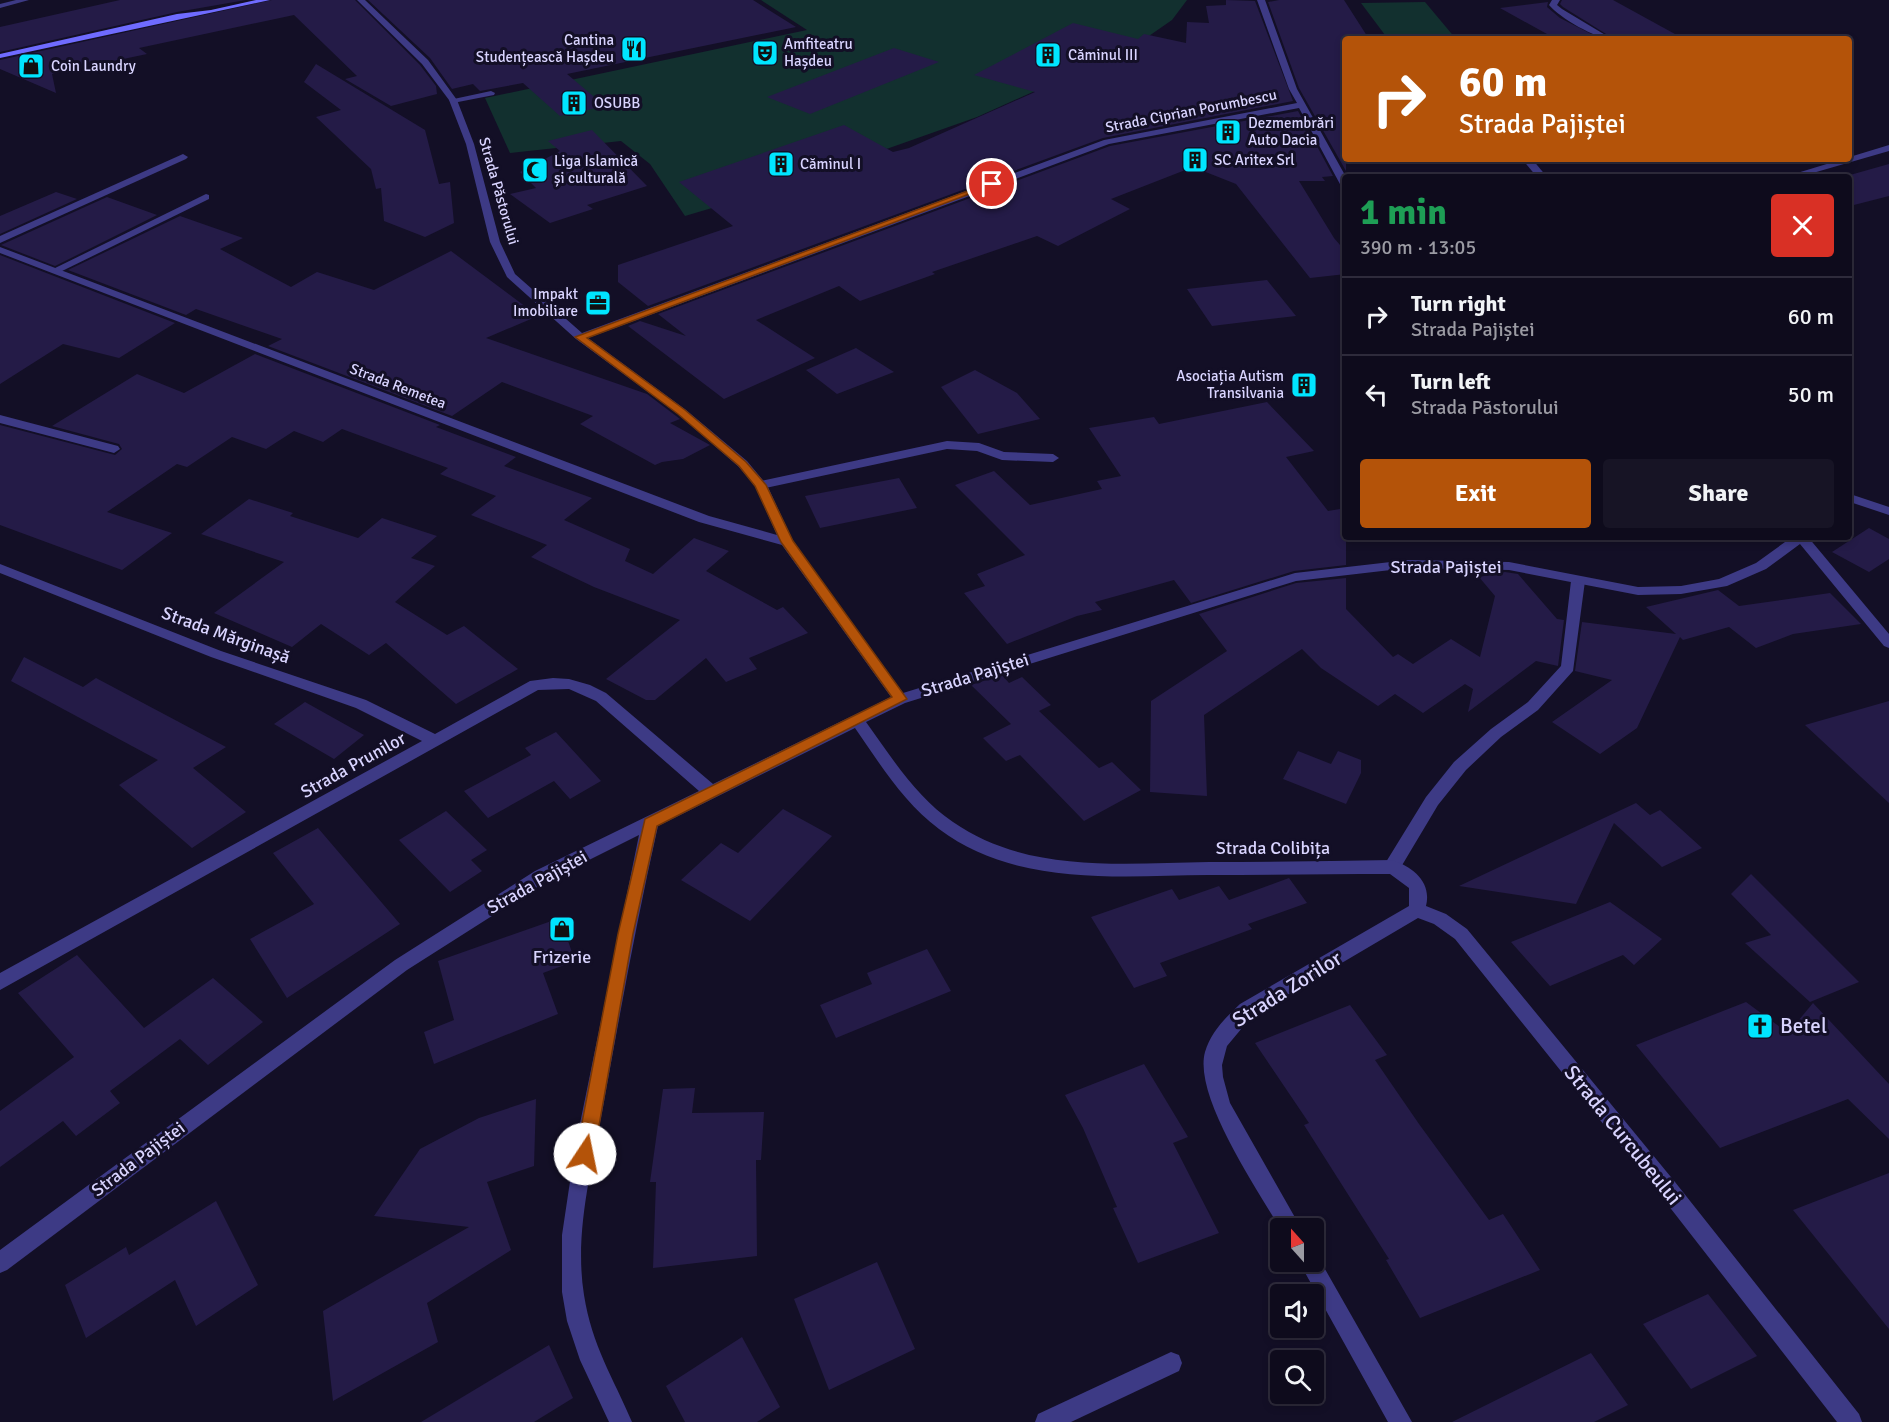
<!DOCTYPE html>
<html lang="en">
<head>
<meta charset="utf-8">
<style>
	body { margin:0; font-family:Signika,sans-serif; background:#171425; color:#f1f3f6; height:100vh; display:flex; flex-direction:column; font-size:22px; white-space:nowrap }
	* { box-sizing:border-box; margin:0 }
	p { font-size:20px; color:#9b9ba3 }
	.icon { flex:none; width:33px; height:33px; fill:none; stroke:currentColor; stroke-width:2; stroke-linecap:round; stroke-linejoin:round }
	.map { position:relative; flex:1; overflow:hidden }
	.side { position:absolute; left:1342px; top:174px; width:510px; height:366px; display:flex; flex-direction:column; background:#0e0b1c; border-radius:6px; box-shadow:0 3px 9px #0003,0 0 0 2px #2e2b3b }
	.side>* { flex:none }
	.banner { position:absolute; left:1342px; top:36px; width:510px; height:126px; border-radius:6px; box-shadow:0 3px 9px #0003,0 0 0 2px #2e2b3b; background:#b45309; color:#fff; overflow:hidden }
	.needle { width:39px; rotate:339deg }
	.fabs { position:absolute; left:1270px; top:1218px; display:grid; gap:12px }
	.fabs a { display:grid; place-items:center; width:54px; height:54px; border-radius:6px; background:#0e0b1c; box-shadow:0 3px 9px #0003,0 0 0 2px #2e2b3b; font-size:30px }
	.pin { position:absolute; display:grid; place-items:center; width:51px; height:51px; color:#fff; margin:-26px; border:3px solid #fff; border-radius:50%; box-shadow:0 2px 6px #0007 }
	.me { position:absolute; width:66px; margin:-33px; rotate:11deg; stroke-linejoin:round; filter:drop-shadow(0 0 4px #0008) }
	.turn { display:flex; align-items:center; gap:21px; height:126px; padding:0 18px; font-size:27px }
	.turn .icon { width:78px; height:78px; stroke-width:2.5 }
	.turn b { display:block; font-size:42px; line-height:51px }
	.round { display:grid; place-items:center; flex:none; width:63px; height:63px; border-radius:6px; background:#171425 }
	.head { display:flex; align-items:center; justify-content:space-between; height:102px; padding:0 18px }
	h1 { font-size:36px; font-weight:700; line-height:45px; color:#1e9e55 }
	.button { display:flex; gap:12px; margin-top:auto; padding:12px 18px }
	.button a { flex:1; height:69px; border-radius:6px; background:#b45309; color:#fff; font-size:24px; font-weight:700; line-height:69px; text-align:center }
	.button a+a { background:#171425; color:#f1f3f6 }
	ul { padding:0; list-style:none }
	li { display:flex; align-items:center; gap:18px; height:78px; padding:0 18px; border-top:2px solid #2e2b3b }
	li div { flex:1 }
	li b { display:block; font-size:22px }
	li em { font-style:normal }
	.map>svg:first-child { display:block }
	.green { fill:#12302f }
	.building { fill:#241b47 }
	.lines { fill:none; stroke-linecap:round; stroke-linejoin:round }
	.lane { fill:#3d3a85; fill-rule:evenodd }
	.street { fill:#3d3a85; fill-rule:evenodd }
	.secondary { fill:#6f6bff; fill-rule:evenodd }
	.route { fill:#b45309; stroke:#753606; stroke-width:1.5 }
	.labels { text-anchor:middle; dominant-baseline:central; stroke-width:6; stroke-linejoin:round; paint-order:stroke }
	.far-poi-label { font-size:15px; fill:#d9d4ff; stroke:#130f26; text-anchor:start }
	.far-street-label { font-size:15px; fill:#d9d4ff; stroke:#130f26 }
	.street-label { font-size:18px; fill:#d9d4ff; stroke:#130f26 }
	.poi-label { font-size:18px; fill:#d9d4ff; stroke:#130f26 }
	.near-street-label { font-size:21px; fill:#d9d4ff; stroke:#130f26 }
	.near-poi-label { font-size:21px; fill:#d9d4ff; stroke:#130f26; text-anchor:start }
</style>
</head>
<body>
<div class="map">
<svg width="1889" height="1422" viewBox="0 0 1889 1422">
	<rect width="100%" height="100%" fill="#130f26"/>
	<g class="green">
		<polygon points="761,0 1187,0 1172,20 1133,47 977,117 759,194 685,216 650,164 621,141 510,153 485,98 807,30"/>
		<polygon points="1425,2 1456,39 1388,39 1361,3"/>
	</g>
	<g class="building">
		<polygon points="120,0 246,0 177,12 0,52 0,27"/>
		<polygon points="272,0 355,0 420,65 436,86 437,94 391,106 345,79 357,76 294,15 139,48 147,54 52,74 56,93 0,69 0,60"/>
		<polygon points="368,0 753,0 796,27 567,74 605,106 560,116 523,83 480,91 473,84 452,89 430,58"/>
		<polygon points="1226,0 1255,1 1293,101 1103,138 648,306 618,282 618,265 733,226 679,182 844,125 893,152 909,148 1035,92 974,75 1073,23 1138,39 1144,34 1186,43 1187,22 1209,23 1206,6 1226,5"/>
		<polygon points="1279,0 1344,0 1369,39 1346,39 1346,171 1299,88 1268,2"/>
		<polygon points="1562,0 1613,0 1684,39 1614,39 1563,7 1560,4"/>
		<polygon points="1548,2 1547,7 1560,18 1601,39 1556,39 1500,8"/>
		<polygon points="894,48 939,62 810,114 767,97"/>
		<polygon points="316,64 425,130 439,184 450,182 454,223 425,237 384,221 381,188 376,189 371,169 316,117 341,110 304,82"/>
		<polygon points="1298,111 1333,176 1322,177 1325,181 1299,181 1334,238 1346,252 1346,274 1310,278 1236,184 1193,167 1111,199 1130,209 1058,246 1037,236 932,272 935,274 860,301 839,286 756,320 815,358 724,399 628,326 640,321 686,336 658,314 1110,146"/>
		<polygon points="592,130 647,186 587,205 593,209 550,223 510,194 536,188 520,172 560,151 548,141"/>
		<polygon points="1889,164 1889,196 1850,206 1850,175"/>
		<polygon points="56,192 77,199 0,234 0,216"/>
		<polygon points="107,197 157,215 55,266 1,245"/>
		<polygon points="180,216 243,238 220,249 291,287 317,272 374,290 451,251 538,316 486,338 647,394 680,419 670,423 710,445 683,459 662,462 655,465 580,424 593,416 502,382 452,416 268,346 282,339 196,309 186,315 68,270"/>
		<polygon points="0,255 175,323 119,358 63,344 0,384"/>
		<polygon points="1267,280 1296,316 1212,326 1187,289"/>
		<polygon points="856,348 894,372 837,394 806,370"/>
		<polygon points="255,354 440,425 436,427 516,457 504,466 592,498 564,520 630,549 625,561 653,574 694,538 729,551 706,571 777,610 783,607 808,633 749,658 757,669 726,682 706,658 655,700 646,700 606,679 680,620 594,587 531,557 547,545 471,515 496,496 440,474 448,468 342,429 323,442 294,431 266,449 232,437 187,467 177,464 107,512 172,533 122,570 0,525 0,425 115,455 122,449 119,444 52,426 137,374 184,393"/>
		<polygon points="975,370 1017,393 1040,419 978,434 941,387"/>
		<polygon points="1267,402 1314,451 1286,457 1328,511 1346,508 1346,565 1294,571 1191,603 1174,580 1095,602 1102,610 1077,616 1007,644 964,593 985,586 977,574 1025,555 955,485 994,471 1030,505 1102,489 1097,481 1121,476 1089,428 1154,417 1159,424"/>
		<polygon points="899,478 917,508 820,528 805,496"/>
		<polygon points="249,499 293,513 290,516 358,538 382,518 437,536 411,558 435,566 395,602 447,635 464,626 518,669 456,704 386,643 369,655 321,624 292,647 214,613 284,562 201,534"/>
		<polygon points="1869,528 1889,539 1889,559 1869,572 1832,552"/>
		<polygon points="1505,572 1518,574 1557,619 1564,620 1558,666 1536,661 1468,712 1473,689 1465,684 1423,713 1395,694 1378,706 1321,668 1302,649 1204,715 1207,796 1150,792 1151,701 1227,651 1199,614 1296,583 1346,578 1346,609 1393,657 1398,654 1413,664 1451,639 1480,657 1495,596 1479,577"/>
		<polygon points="1718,590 1739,606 1830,593 1861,624 1793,634 1756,648 1729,627 1683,640 1680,637 1637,728 1600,754 1552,722 1612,680 1575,671 1582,622 1676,634 1646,607"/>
		<polygon points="24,657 83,687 96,678 226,747 193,768 246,812 192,848 119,785 158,760 11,681"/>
		<polygon points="1002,675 1009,683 1022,677 1051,705 1039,711 1099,768 1112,762 1141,790 1084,821 1020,755 1006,761 983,738 1011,724 971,685"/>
		<polygon points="1889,701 1889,803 1805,725"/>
		<polygon points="305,702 364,735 334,759 274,724"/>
		<polygon points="556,732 601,781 570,799 554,781 488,818 464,791 531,755 525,748"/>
		<polygon points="1298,751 1331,764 1338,751 1361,760 1361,773 1346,804 1283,779"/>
		<polygon points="1636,803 1650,815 1660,810 1702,848 1662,867 1614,823 1576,904 1459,886"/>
		<polygon points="783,809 832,836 750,921 681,880 721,843 738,853"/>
		<polygon points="446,811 487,850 471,860 482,871 450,892 399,840"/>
		<polygon points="318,828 400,924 287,998 250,939 314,904 273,853"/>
		<polygon points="1751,874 1859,982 1810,1002 1745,943 1771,935 1731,894"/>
		<polygon points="1289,878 1307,903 1248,924 1252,929 1160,963 1167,976 1134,988 1091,917 1172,889 1179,900 1219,886 1229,900"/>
		<polygon points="1610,902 1662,939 1634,965 1623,955 1550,986 1511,942"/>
		<polygon points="560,918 575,961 543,973 558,1014 434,1064 424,1032 454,1020 438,961"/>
		<polygon points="927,949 951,991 836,1038 820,1005 872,984 867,973"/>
		<polygon points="77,955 144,1028 213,978 263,1022 208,1065 180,1039 110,1091 120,1103 76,1136 63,1121 0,1167 0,1111 74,1057 18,993"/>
		<polygon points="1746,1002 1788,1033 1813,1003 1889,1084 1889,1139 1848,1099 1720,1148 1636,1045"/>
		<polygon points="1350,1005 1387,1055 1375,1060 1419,1124 1489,1220 1503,1214 1540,1270 1420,1318 1386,1260 1389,1259 1304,1125 1309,1123 1255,1043"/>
		<polygon points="1144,1064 1188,1137 1173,1143 1219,1233 1138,1263 1113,1208 1117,1207 1083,1128 1065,1095"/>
		<polygon points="695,1088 692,1113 764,1112 761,1160 756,1160 757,1256 653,1268 656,1182 650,1182 663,1089"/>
		<polygon points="536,1099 534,1166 487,1182 511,1250 427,1303 438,1342 333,1401 323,1311 469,1227 374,1216 420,1149 479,1118"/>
		<polygon points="1889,1173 1889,1329 1793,1210"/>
		<polygon points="216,1201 258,1285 196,1326 175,1280 86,1338 65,1285 126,1247 129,1255"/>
		<polygon points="877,1262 915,1349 829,1390 794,1299"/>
		<polygon points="1708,1294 1757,1356 1691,1389 1643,1324"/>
		<polygon points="742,1337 780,1407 757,1422 685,1422 666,1386"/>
		<polygon points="549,1345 573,1398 534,1422 421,1422"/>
		<polygon points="1591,1353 1628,1405 1594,1422 1452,1422"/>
	</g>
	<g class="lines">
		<g class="lane">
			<polygon points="16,0 29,0 0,8 0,4"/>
			<path d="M1552,0h8l-3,5 5,4 50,30c-16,0 -52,-21 -63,-34z"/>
			<polygon points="491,91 495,93 494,95 453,103 449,100"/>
			<polygon points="183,154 188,157 186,159 0,243 0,236"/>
			<polygon points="1522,159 1532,159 1547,177 1537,177"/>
			<polygon points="206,194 209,195 209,199 58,273 49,271"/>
			<polygon points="0,415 118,446 120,449 114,453 0,423"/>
			<polygon points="947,441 979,443 1004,452 1053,454 1059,458 1053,462 1002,460 977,451 947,449 761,489 755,485 761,481"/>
			<polygon points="1578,577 1585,581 1573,671 1538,710 1501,737 1466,770 1438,805 1398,872 1392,874 1386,872 1384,867 1386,862 1426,797 1454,762 1491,729 1528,702 1561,666 1571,581"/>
			<polygon points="1171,1352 1179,1355 1182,1363 1179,1371 1071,1422 1035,1422 1038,1414"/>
		</g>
		<g class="street">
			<path d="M357,0h8l63,60 29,40 17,44 26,98 15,32 67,59 522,-193 193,-37 -8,-14 -32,-89h8l32,89 49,88v12l-5,-3 -42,-78 -190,36 -521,194 98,72 61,51 20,24 26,56 110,152 392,-120 113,-13 101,2 129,25 43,-1 38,-7 37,-16 36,-26h16l81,97v14l-5,-2 -84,-102 -34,25 -39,17 -46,8 -43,1 -129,-25 -101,-2 -112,13 -391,122 -39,19c26,36 50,75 87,100 75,52 169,41 256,40 61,0 122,-1 183,-2 21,7 40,22 34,46l20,8 21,15 208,253 184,232 3,8h-25l-176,-226 -206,-257 -21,-15 -16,-6 -166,98 -25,30 -5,19 1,12 7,26 71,125 -20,2c-23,-40 -88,-134 -76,-178 6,-20 20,-34 35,-48l169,-98v-18l-19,-14c-60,0 -121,1 -182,1 -90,1 -192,12 -269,-46 -36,-27 -59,-65 -84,-101l-197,98c-21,93 -38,187 -55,281 -11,61 -29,126 -19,188 8,51 29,82 48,127h-23l-29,-62 -13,-39 -5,-29v-57l13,-87 64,-313 -92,46 -140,89 -400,300 -7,3v-23l395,-290 140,-89 164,-80 -103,-90 -27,-12 -31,1 -538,300v-17l422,-232 -66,-33 -145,-51 -211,-84v-9l221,87 145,49 69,34 95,-53 23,-3 16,1 21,6 16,8 107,91 178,-87 -109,-152 -83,-23 -699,-269v-6l709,269 68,19 -22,-49 -16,-19 -61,-53 -102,-75 -69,-62 -17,-35 -24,-98 -17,-44 -27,-36z"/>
			<polygon points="1889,145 1889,151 1799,177 1784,177"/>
			<polygon points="1850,494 1889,507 1889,515 1850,502"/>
			<polygon points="1314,1253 1317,1255 1412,1422 1388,1422 1303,1269 1300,1262 1314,1262"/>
		</g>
		<polygon class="secondary" points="256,0 270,0 0,58 0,54 177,14 211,10"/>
	</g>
	<polygon class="route" points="989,183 996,184 587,338 685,410 746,462 766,485 793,541 907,699 657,826 633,934 594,1154 591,1159 585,1162 578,1159 576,1154 618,934 645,819 892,697 781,542 755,486 739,466 678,414 575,337"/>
	<defs>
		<symbol id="restaurant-square" viewBox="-11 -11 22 22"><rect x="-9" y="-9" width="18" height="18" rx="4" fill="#00e5ff" stroke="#130f26"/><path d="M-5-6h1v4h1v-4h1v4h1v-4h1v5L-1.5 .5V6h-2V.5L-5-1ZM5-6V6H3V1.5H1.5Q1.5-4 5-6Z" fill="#111"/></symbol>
		<symbol id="theatre-square" viewBox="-11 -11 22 22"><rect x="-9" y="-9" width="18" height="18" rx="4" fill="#00e5ff" stroke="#130f26"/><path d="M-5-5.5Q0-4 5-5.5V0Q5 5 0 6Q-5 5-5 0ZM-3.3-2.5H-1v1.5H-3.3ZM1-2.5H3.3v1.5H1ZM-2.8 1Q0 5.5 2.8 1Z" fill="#111"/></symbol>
		<symbol id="building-square" viewBox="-11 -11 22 22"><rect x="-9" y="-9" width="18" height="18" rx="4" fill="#00e5ff" stroke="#130f26"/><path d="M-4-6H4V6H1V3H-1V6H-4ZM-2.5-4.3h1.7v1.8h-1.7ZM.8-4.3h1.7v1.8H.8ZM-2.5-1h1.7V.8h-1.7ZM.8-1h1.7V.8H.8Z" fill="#111"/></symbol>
		<symbol id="shop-square" viewBox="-11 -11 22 22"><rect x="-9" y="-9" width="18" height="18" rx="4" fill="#00e5ff" stroke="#130f26"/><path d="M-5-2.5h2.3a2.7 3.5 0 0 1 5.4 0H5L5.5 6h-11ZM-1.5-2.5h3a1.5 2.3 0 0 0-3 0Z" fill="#111"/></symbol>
		<symbol id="mosque-square" viewBox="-11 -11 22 22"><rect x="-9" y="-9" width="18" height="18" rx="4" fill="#00e5ff" stroke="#130f26"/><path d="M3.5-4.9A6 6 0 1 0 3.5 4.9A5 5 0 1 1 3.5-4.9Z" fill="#111"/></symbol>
		<symbol id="office-square" viewBox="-11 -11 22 22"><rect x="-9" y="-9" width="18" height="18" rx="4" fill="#00e5ff" stroke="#130f26"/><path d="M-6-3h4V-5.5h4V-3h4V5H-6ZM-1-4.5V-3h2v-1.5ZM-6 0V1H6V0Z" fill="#111"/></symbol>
		<symbol id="church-square" viewBox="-11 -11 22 22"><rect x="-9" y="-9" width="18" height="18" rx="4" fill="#00e5ff" stroke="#130f26"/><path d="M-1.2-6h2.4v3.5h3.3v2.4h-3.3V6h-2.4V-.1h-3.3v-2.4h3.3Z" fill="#111"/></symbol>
	</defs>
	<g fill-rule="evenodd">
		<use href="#restaurant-square" x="619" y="34" width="30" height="30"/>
		<use href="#theatre-square" x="750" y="38" width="30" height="30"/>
		<use href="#building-square" x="1033" y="40" width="30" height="30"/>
		<use href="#shop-square" x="16" y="51" width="30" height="30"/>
		<use href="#building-square" x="559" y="88" width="30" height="30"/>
		<use href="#building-square" x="1213" y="117" width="30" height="30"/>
		<use href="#building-square" x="1180" y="145" width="30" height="30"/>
		<use href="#building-square" x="766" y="149" width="30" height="30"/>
		<use href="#mosque-square" x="520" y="155" width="30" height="30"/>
		<use href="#office-square" x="583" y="288" width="30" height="30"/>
		<use href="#building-square" x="1289" y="370" width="30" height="30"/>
		<use href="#shop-square" x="547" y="914" width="30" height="30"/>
		<use href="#church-square" x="1745" y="1011" width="30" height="30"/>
	</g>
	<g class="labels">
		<g class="far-poi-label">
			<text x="614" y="40" text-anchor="end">Cantina<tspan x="614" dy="17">Studențească Hașdeu</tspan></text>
			<text x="784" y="44">Amfiteatru<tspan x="784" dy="17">Hașdeu</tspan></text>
			<text x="1068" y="55">Căminul III</text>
			<text x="51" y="66">Coin Laundry</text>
			<text x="594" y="103">OSUBB</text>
			<text x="1248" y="123">Dezmembrări<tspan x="1248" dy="17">Auto Dacia</tspan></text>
			<text x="1214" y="160">SC Aritex Srl</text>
			<text x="554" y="161">Liga Islamică<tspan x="554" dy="17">și culturală</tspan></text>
			<text x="800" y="164">Căminul I</text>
			<text x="578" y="294" text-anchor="end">Impakt<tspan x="578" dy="17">Imobiliare</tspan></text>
			<text x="1284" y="376" text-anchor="end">Asociația Autism<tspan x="1284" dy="17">Transilvania</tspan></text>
		</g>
		<g class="far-street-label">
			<text transform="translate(1191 111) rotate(-11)">Strada Ciprian Porumbescu</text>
			<text transform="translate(499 191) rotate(74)">Strada Păstorului</text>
			<text transform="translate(398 386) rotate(21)">Strada Remetea</text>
		</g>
		<g class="street-label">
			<text x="1446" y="567">Strada Pajiștei</text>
			<text transform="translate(226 635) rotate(20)">Strada Mărginașă</text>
			<text transform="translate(975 675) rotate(-17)">Strada Pajiștei</text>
			<text transform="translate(353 765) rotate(-29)">Strada Prunilor</text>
			<text x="1273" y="848">Strada Colibița</text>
			<text transform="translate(537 882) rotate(-29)">Strada Pajiștei</text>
			<text transform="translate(138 1159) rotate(-37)">Strada Pajiștei</text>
		</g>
		<g class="poi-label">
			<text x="562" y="957">Frizerie</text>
		</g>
		<g class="near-street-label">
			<text transform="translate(1287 989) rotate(-32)">Strada Zorilor</text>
			<text transform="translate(1623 1135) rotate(51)">Strada Curcubeului</text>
		</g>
		<g class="near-poi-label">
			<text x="1780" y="1026">Betel</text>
		</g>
	</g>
</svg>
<div class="fabs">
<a><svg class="needle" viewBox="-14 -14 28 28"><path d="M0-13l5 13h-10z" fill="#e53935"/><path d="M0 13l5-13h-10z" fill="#9b9ba3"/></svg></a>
<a><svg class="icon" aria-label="sound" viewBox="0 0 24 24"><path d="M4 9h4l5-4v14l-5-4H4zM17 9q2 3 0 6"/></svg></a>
<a><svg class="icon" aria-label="search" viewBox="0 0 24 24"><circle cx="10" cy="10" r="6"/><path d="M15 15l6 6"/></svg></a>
</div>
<div class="pin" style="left:992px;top:184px;background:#d93025"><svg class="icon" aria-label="arrive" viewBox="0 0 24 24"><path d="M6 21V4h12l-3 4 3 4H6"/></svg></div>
<svg class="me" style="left:585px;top:1154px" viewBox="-20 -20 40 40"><circle r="19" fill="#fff"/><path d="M0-13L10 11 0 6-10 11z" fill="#b45309"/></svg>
<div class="banner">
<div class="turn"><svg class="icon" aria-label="right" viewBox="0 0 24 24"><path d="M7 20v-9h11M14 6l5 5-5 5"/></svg><div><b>60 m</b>Strada Pajiștei</div></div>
</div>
<section class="side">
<div class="head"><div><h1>1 min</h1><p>390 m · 13:05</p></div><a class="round" style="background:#d93025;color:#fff"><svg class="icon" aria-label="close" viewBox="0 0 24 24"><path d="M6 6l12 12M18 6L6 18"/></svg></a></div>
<ul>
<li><svg class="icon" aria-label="right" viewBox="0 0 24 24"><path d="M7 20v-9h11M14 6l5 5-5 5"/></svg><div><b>Turn right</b><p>Strada Pajiștei</p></div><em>60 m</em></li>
<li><svg class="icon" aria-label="left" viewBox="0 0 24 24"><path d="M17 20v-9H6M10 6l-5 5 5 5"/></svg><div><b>Turn left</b><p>Strada Păstorului</p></div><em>50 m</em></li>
</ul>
<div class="button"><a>Exit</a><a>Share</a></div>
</section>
</div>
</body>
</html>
